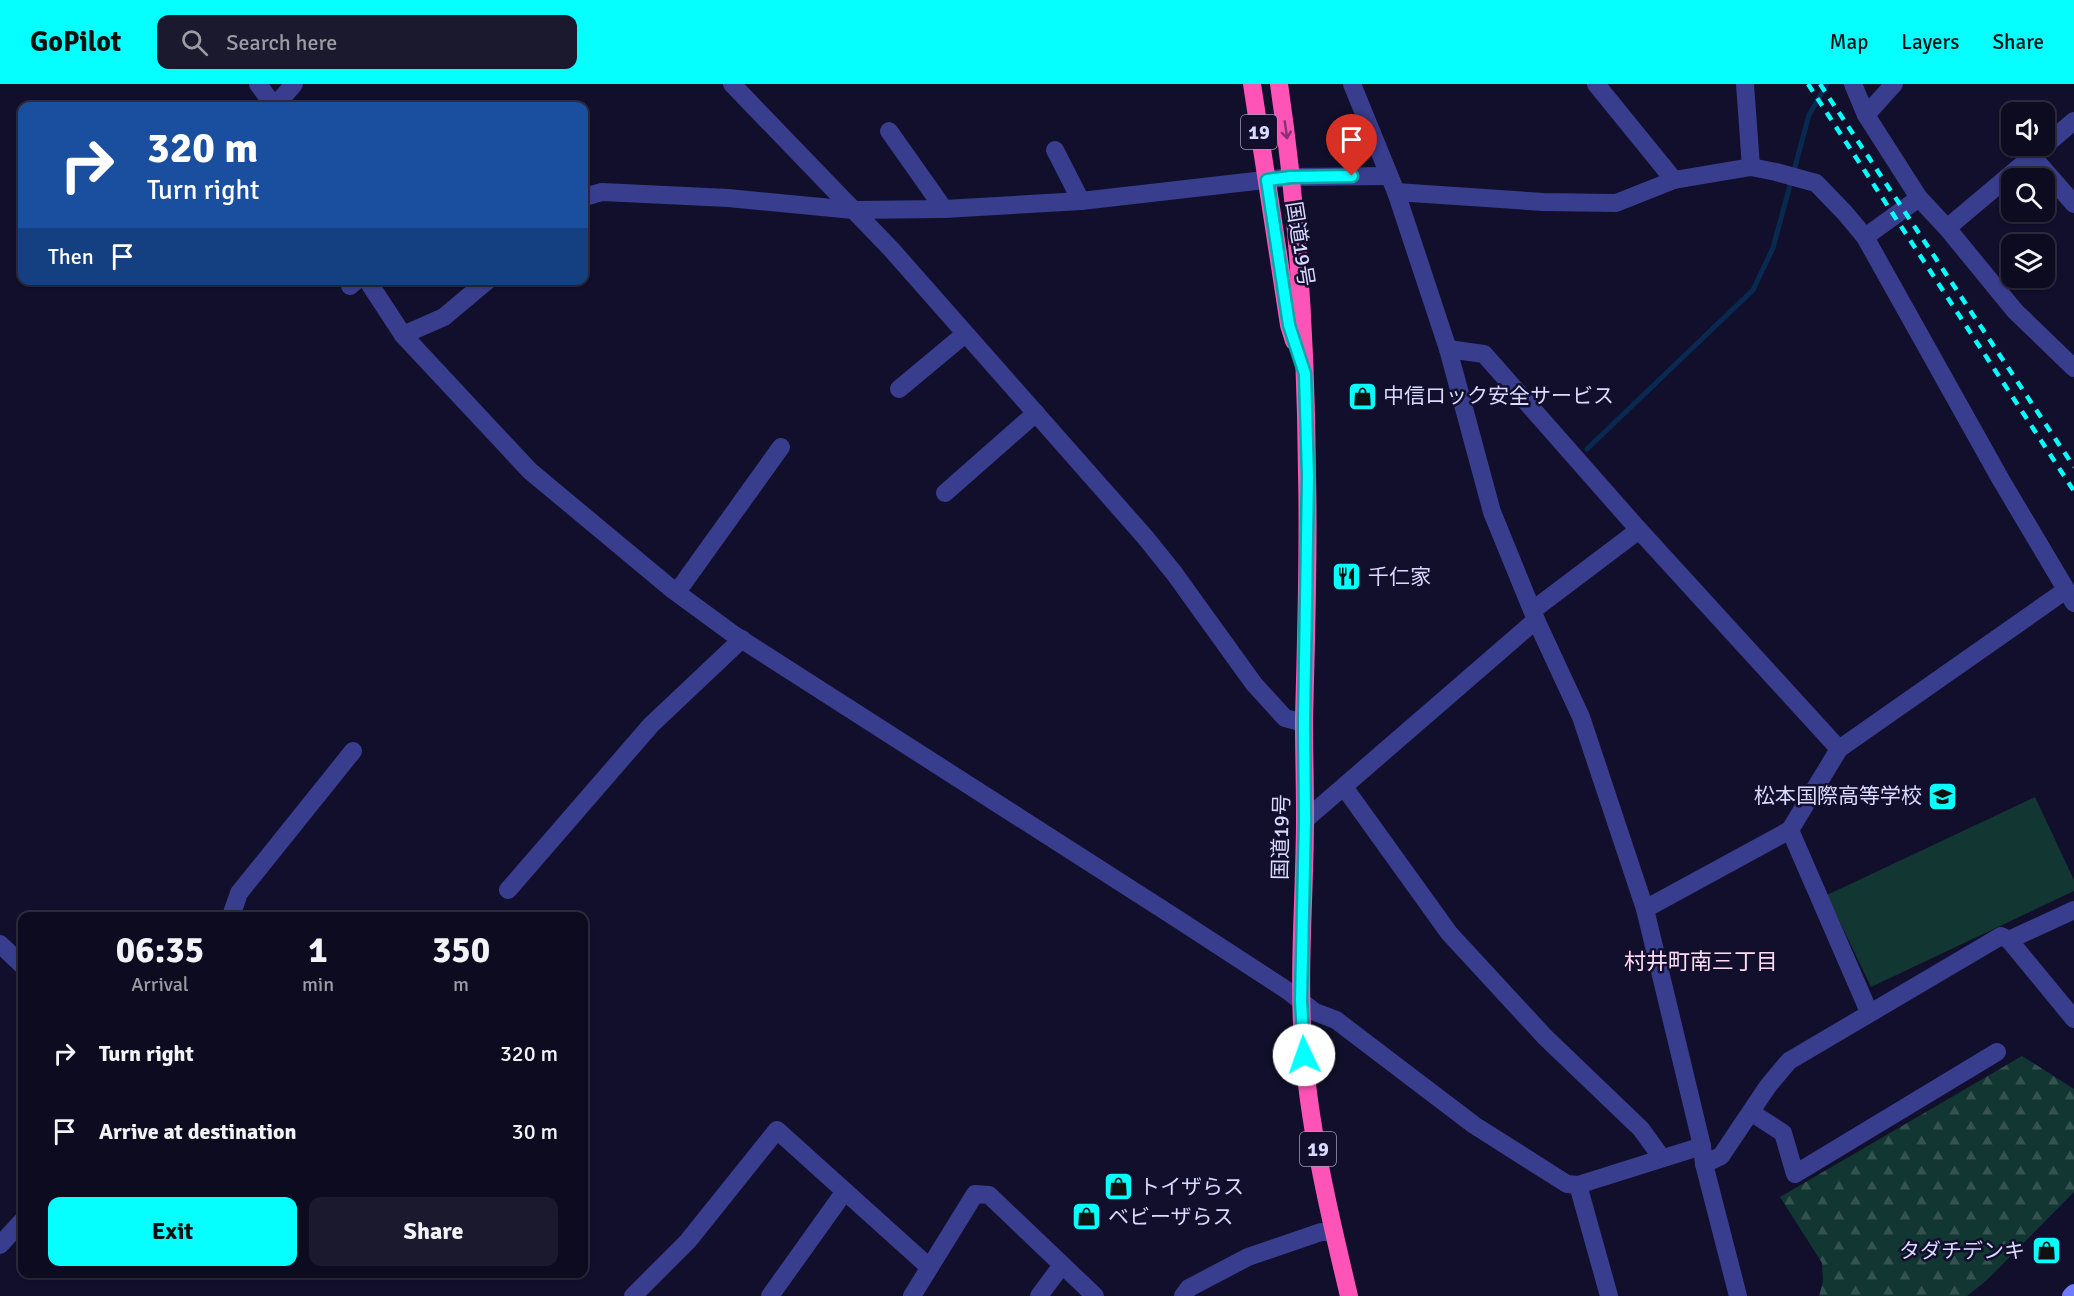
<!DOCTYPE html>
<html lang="en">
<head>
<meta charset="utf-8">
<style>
	body { margin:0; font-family:Signika,"Noto Sans JP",sans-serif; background:#1b192d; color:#f1f3f6; height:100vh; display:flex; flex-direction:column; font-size:22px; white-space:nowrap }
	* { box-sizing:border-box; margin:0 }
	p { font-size:20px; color:#9a9ba5 }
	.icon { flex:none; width:33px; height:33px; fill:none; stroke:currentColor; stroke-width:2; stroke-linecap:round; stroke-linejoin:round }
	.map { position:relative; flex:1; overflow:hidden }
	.panel { position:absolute; left:18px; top:828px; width:570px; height:366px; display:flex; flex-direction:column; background:#0d0b20; border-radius:12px; box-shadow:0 2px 4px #0004,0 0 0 2px #2d2b3e }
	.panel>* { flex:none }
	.banner { position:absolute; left:18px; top:18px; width:570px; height:183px; border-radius:12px; box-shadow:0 2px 4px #0004,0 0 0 2px #2d2b3e; background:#1a4fa0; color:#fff; overflow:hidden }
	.fabs { position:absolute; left:2001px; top:18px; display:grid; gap:12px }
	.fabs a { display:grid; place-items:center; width:54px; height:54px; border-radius:12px; background:#0d0b20; box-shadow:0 2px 4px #0004,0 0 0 2px #2d2b3e; font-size:30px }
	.pin { position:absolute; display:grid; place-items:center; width:51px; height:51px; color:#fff; margin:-62px -26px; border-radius:50% 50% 50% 0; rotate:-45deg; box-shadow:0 0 6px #0007 }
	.pin .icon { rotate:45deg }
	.me { position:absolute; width:66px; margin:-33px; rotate:357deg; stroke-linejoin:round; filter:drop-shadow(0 0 4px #0008) }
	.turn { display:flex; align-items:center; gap:21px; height:126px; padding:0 30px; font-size:27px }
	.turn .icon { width:78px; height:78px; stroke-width:2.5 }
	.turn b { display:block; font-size:42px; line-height:51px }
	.then { display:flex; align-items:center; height:57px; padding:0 30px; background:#0003; gap:12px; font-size:22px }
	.eta { display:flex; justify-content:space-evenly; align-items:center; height:102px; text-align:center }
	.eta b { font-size:36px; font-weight:800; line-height:42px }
	.cta { display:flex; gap:12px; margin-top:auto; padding:12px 30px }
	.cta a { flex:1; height:69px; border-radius:12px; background:#05ffff; color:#111; font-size:24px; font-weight:800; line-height:69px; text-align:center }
	.cta a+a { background:#1b192d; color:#f1f3f6 }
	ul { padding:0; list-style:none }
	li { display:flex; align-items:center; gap:18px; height:78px; padding:0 30px }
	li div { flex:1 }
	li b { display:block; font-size:22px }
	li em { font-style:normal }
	header { display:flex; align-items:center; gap:36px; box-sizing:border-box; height:84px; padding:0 30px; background:#05ffff; color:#111 }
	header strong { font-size:28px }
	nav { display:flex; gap:33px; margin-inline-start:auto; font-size:21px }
	.search { width:420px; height:54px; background:#1b192d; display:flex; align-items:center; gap:15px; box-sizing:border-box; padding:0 21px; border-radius:12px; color:#9a9ba5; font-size:22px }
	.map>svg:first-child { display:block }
	.forest { fill:url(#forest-firs) }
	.pitch { fill:#123631 }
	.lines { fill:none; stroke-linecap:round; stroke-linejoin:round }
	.stream { stroke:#092a50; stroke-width:5 }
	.street { stroke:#383d8d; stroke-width:18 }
	.secondary { stroke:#707bff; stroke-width:18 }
	.highway { stroke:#ff54b7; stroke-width:18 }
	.rail { stroke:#05ffff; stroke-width:4.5; stroke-dasharray:9 8; stroke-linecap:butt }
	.oneway { stroke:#883271 }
	.route-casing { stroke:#03a6a6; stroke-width:15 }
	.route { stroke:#05ffff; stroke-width:10 }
	.labels { text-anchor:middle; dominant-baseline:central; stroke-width:5; stroke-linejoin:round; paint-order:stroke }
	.shield { fill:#110f2b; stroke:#9e9cbf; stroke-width:1.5 }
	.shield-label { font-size:20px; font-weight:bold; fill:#dad9ff }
	.street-label { font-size:21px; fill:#dad9ff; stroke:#110f2b }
	.poi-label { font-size:21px; fill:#dad9ff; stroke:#110f2b; text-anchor:start }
	.neighbourhood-label { font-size:22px; fill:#ffdbf6; stroke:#110f2b }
</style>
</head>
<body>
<header>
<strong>GoPilot</strong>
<div class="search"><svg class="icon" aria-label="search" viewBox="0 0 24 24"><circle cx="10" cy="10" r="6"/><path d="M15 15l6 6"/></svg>Search here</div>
<nav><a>Map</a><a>Layers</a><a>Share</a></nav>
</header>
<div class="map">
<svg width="2074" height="1212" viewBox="0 0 2074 1212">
	<defs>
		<pattern id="forest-firs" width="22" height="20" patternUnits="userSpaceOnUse" patternTransform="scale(1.5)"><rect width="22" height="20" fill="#123631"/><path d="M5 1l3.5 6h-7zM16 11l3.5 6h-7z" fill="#345250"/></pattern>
	</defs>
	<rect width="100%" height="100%" fill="#110f2b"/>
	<polygon class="forest" points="2022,972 2074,1005 2074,1108 1987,1196 1967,1212 1819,1212 1823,1198 1822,1179 1780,1113"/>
	<polygon class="pitch" points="2035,713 2074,796 2074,807 1871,903 1827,811"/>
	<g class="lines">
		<polyline class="stream" points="1587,365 1753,206 1773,164 1809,31 1827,0"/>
		<g class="street">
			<polyline points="258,0 274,22"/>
			<polyline points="732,0 891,165 1145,453 1174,489 1254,600 1285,634 1304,639"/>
			<polyline points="1352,0 1396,108 1448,265 1492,428 1536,536 1581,633 1645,825 1702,1062 1704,1080 1738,1212"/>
			<polyline points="1596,0 1674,96"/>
			<polyline points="1745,0 1751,83"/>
			<polyline points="1853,0 1866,31 1919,114 1947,144 2015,227 2074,284"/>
			<polyline points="275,22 294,0"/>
			<polyline points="1866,31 1894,0"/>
			<polyline points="889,47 944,125"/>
			<polyline points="1055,66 1081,117"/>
			<polyline points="2032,72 2074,120"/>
			<polyline points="1396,108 1543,118 1616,119 1674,96 1751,83 1776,88 1816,99 1845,129 1865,153 2001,396 2074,519"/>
			<polyline points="584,113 602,108 728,114 853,126 944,125 1081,117 1291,93 1388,92"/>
			<polyline points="1947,144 2074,37"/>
			<polyline points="1865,153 1919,114"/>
			<polyline points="367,196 403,251 530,387 673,506 733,550 1176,834 1288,907 1315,928 1336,936 1474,1041 1567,1100 1578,1101 1702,1062"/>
			<polyline points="350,202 357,196"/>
			<polyline points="403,251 444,233 488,196"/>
			<polyline points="1448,265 1484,270 1639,446 1839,665"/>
			<polyline points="899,305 965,250"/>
			<polyline points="945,409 1036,329"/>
			<polyline points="677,508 781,363"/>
			<polyline points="1533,526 1639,446"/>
			<polyline points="1344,703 1449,849 1545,953 1641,1045 1662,1074"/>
			<polyline points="1305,736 1536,536"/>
			<polyline points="508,806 651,641 742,555"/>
			<polyline points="1645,825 1790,746"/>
			<polyline points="231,832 239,809 353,667"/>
			<polyline points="2009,856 2074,826"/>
			<polyline points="0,860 22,881"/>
			<polyline points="1869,928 1790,746 1839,665 2066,506"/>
			<polyline points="1752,1029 1783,1049 1795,1090 1997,968"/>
			<polyline points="1704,1080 1721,1072 1768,1002 1789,977 2001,852 2009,856 2074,935"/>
			<polyline points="1578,1101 1609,1212"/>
			<polyline points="0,1161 22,1137"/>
			<polyline points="633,1212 688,1157 777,1046 929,1183"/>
			<polyline points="770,1212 845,1107"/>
			<polyline points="912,1212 975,1110 989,1111 1095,1212"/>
			<polyline points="1039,1212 1062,1181"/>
			<polyline points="1183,1212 1189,1204 1248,1173 1321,1148 1334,1148"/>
		</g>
		<polyline class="secondary" points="2071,1212 2074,1209"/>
		<g class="highway">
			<polyline points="1252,0 1289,241 1294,257"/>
			<path d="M1279,0c19,129 27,260 28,390 2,82 -1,164 -3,245 0,33 1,65 1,98 0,80 -8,159 -1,239 7,80 26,161 45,240"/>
		</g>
		<g class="rail">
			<polyline points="1808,0 2074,407"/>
			<polyline points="1820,0 2074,383"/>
		</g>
	</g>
	<defs><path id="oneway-shaft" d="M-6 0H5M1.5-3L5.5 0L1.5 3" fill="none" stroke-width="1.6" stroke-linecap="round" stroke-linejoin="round" transform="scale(1.5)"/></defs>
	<use class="oneway" href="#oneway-shaft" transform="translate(1286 46) rotate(82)"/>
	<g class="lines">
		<defs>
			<polyline id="route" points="1304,971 1301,916 1305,736 1304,639 1308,393 1305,290 1289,241 1267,96 1291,93 1352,92"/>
		</defs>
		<use href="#route" class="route-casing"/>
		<use href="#route" class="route"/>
	</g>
	<defs>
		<symbol id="shop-square" viewBox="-11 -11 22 22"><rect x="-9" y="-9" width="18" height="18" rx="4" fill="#05ffff" stroke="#110f2b"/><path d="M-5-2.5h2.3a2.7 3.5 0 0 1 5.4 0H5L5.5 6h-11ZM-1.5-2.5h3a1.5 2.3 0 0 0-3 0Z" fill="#111"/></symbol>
		<symbol id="restaurant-square" viewBox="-11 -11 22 22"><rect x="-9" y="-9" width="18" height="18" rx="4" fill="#05ffff" stroke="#110f2b"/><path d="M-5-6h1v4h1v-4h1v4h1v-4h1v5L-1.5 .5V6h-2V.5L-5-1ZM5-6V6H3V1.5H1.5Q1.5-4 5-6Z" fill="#111"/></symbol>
		<symbol id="school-square" viewBox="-11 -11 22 22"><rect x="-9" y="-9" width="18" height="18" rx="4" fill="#05ffff" stroke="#110f2b"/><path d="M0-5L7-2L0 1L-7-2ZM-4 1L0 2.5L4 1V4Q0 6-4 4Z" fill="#111"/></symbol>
	</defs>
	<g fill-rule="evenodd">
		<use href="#shop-square" x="1346" y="296" width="33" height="33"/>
		<use href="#restaurant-square" x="1330" y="476" width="33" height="33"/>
		<use href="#school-square" x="1926" y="696" width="33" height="33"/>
		<use href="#shop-square" x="1102" y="1086" width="33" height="33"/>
		<use href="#shop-square" x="1070" y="1116" width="33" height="33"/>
		<use href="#shop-square" x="2030" y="1150" width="33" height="33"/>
	</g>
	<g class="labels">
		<g class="shield">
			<rect x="1241" y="31" width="36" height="34" rx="4.5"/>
			<rect x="1300" y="1048" width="36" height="34" rx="4.5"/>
		</g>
		<g class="shield-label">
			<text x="1259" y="48">19</text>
			<text x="1318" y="1065">19</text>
		</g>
		<g class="street-label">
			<text transform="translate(1300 160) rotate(81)">国道19号</text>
			<text transform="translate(1281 753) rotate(-89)">国道19号</text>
		</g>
		<g class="poi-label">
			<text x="1383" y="312">中信ロック安全サービス</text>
			<text x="1368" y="493">千仁家</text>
			<text x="1922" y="712" text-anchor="end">松本国際高等学校</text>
			<text x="1139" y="1103">トイザらス</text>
			<text x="1108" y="1133">ベビーザらス</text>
			<text x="2025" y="1167" text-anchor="end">タダチデンキ</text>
		</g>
		<g class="neighbourhood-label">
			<text x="1701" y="877">村井町南三丁目</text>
		</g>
	</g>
</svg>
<div class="fabs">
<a><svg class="icon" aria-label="sound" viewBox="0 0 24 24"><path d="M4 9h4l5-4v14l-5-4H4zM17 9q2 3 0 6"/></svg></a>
<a><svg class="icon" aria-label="search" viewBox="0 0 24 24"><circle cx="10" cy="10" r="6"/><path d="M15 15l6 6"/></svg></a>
<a><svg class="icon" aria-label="layers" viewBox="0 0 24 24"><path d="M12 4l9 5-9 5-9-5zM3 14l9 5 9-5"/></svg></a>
</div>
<div class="pin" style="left:1352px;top:92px;background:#d93025"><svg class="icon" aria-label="arrive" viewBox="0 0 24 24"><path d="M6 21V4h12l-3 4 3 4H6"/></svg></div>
<svg class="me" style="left:1304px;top:971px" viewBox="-20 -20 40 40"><circle r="19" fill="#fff"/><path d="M0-13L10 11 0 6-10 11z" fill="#05ffff"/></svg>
<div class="banner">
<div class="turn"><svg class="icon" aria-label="right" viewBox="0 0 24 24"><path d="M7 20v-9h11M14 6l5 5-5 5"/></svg><div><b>320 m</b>Turn right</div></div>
<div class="then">Then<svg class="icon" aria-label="arrive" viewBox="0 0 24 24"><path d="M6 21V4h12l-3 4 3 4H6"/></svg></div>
</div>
<section class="panel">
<div class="eta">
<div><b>06:35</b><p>Arrival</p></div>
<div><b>1</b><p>min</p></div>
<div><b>350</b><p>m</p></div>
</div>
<ul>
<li><svg class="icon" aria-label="right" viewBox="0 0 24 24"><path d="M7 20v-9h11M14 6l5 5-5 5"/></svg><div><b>Turn right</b></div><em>320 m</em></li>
<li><svg class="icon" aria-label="arrive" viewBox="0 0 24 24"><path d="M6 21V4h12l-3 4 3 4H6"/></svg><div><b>Arrive at destination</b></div><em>30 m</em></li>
</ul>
<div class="cta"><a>Exit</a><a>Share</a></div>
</section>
</div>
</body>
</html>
